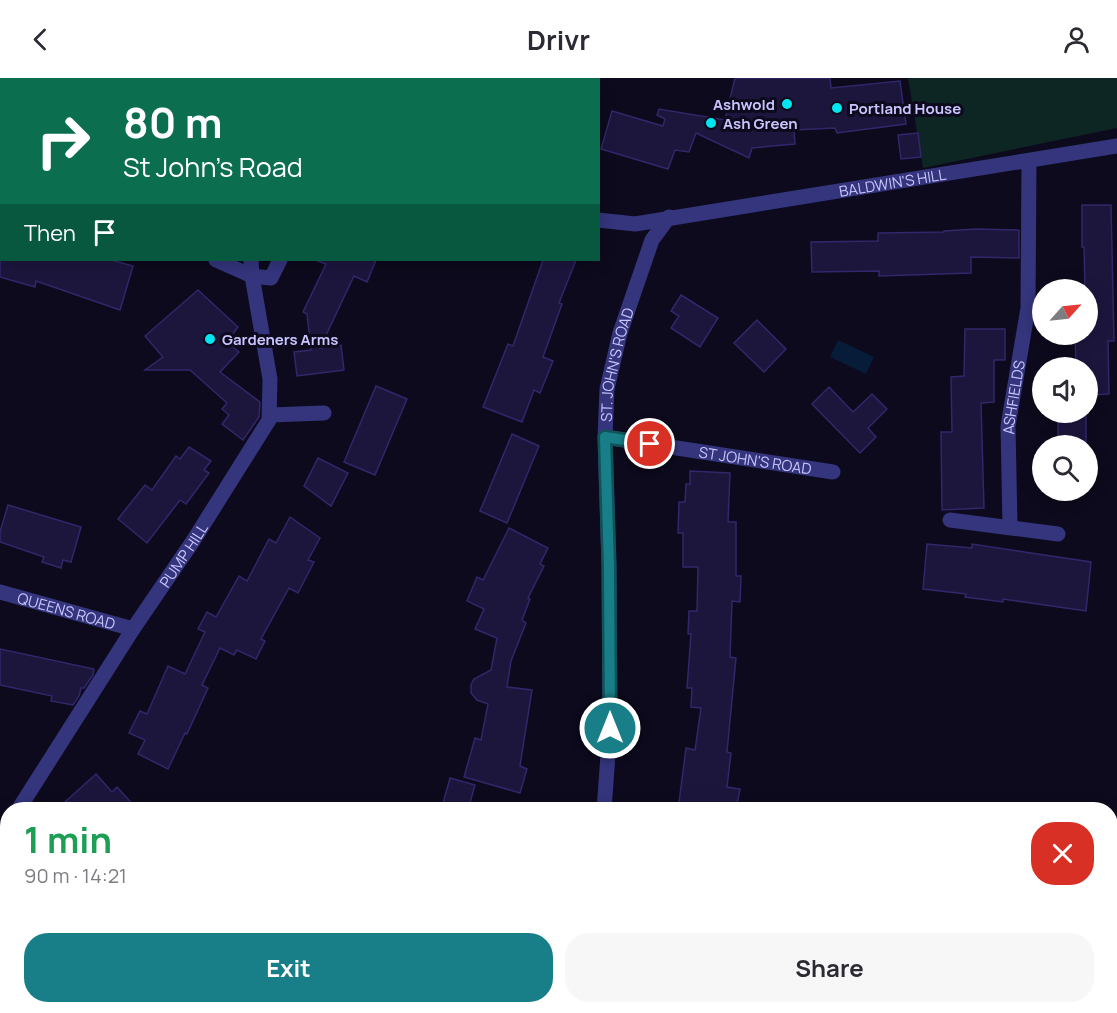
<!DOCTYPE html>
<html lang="en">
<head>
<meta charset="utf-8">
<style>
	body { margin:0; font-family:Manrope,sans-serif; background:#f7f7f7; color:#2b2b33; height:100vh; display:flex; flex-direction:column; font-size:22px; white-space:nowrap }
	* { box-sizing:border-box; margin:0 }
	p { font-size:20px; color:#7c7c81 }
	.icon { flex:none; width:33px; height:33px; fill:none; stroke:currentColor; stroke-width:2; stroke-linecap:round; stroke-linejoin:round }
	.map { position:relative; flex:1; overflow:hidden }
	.sheet { position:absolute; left:0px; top:724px; width:1118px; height:212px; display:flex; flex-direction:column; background:#fff; border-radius:24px 24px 0 0; box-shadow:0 3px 15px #0003 }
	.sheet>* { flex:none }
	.hud { position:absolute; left:0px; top:0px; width:600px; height:183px; box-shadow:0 3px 15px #0003; background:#0b6e4f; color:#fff; overflow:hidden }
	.needle { width:39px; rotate:63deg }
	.controls { position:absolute; left:1032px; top:201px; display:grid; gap:12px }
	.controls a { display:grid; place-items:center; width:66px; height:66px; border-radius:50%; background:#fff; box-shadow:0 3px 15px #0003; font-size:30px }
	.pin { position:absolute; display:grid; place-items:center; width:51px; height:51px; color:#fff; margin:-26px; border:3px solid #fff; border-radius:50%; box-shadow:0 2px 6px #0007 }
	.me { position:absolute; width:66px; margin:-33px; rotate:0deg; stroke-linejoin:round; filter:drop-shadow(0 0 4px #0008) }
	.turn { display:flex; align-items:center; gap:21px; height:126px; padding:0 24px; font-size:27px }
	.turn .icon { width:78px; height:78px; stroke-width:2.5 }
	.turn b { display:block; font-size:42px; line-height:51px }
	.then { display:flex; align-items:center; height:57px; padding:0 24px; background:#0003; gap:12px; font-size:22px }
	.round { display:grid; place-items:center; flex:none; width:63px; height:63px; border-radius:24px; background:#f7f7f7 }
	.head { display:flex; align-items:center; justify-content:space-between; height:102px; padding:0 24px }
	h1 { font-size:36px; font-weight:700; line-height:45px; color:#1e9e55 }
	.action { display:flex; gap:12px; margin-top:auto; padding:12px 24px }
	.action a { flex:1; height:69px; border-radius:24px; background:#187f88; color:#fff; font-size:24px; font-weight:700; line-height:69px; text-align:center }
	.action a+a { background:#f7f7f7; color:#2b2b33 }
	header { display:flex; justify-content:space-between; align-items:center; height:78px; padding:0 24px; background:#fff; font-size:27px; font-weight:700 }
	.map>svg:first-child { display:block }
	.green { fill:#0d2624 }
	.water { fill:#071c38 }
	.building { fill:#1c163d; stroke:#31276a; stroke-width:1.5 }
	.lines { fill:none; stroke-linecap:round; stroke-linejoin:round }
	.lane { stroke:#34357c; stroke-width:15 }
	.street { stroke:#34357c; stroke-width:15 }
	.route-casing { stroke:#105358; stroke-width:15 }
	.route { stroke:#187f88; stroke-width:10 }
	.poi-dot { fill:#00e6f0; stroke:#0c0a1c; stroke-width:2 }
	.labels { text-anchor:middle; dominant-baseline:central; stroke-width:6; stroke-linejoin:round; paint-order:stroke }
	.poi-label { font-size:15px; font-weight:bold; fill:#c9c5ff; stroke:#0c0a1c; text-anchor:start }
	.street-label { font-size:15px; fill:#c9c5ff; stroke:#0c0a1c }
</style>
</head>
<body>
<header><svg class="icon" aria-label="back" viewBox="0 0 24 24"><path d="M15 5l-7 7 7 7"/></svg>Drivr<svg class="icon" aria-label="person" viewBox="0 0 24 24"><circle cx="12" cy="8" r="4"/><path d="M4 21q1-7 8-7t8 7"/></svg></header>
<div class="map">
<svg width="1117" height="935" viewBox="0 0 1117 935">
	<rect width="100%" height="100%" fill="#0c0a1c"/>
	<polygon class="green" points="908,0 1117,0 1117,50 923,90"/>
	<polygon class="water" points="838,262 874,279 866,296 830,279"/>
	<g class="building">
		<polygon points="735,0 830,0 831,10 900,3 906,46 837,55 835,50 794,52 795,66 752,70 749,80 696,55 689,74 675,72 668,91 601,71 612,33 663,48 665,41 657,37 659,31 725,42"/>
		<polygon points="918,55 921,79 901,81 898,57"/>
		<polygon points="1082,127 1111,127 1114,263 1108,263 1109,316 1088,317 1088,290 1076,290 1075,256 1088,256 1088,212 1085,212 1084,169 1082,169"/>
		<polygon points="976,151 1019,152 1019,180 971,179 971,195 879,198 879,193 812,194 811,164 878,163 878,155 944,154 944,153"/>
		<polygon points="0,182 111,182 133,188 120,232 36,203 35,209 0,199"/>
		<polygon points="315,182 376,182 367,204 354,198 320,270 341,267 344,292 297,298 294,274 311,272 307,236 303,234 326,186"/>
		<polygon points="543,182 576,182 559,225 562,226 543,279 553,283 540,315 534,312 522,344 483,329 508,266 513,268"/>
		<polygon points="198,212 238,249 227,264 239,274 220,294 260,324 259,339 243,362 222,346 229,337 222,331 227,325 190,292 145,292 163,279 145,258"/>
		<polygon points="681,217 718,240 700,269 671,250 679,238 671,233"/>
		<polygon points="757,242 786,271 764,294 734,265"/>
		<polygon points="965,251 1005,251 1005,282 994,282 994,324 981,325 984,430 942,432 941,354 952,354 951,299 964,298"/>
		<polygon points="376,308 407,321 375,397 344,384"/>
		<polygon points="829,309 853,334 872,316 887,331 868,350 876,359 860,375 812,326"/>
		<rect x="1058" y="334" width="28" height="34"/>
		<polygon points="512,356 539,368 507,445 480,433"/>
		<polygon points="189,369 211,383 204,392 209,395 186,426 180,422 147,465 118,441 145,407 152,412 176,378 180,381"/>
		<polygon points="318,380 348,395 331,428 304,408"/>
		<polygon points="690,393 730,395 728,444 736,444 736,498 741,498 740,524 732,523 730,579 736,580 727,674 731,675 727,709 740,711 736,732 678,732 686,670 695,672 701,630 691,629 692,610 687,610 691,556 688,556 689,533 697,533 698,489 683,489 683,455 678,455 679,424 685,424 686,406 690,406"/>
		<polygon points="8,427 81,449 71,484 63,482 61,490 42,484 44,479 0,464 0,454"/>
		<polygon points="290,439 320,460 308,482 314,484 298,515 289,510 261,561 265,563 256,581 237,572 234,577 220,570 202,607 208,610 187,656 185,655 168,691 138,676 145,662 129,655 140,633 147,636 168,588 185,596 205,554 198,551 207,534 216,539 239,498 247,503 269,461 276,465"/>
		<polygon points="509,450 548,470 540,486 544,488 528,520 530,521 522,542 526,545 511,583 507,609 532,612 520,688 527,691 520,715 464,699 475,660 481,662 488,626 477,622 471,615 471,607 474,601 491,592 497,560 475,551 484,531 467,523 477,499 483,502"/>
		<polygon points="927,466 972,470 972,466 1091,484 1086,533 1003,521 1003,524 965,519 966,516 923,511"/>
		<polygon points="0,571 94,591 93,597 84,610 81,610 79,618 73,627 51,623 52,618 0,607"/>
		<polygon points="96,696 112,714 117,709 138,732 56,732"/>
		<polygon points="450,700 475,707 468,732 453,732 442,729"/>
	</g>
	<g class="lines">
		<g class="lane">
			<polyline points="270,337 324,335"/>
			<path id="s1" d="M605,359l228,35"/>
			<polyline points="235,928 239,935"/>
		</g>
		<g class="street">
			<polyline points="7,0 7,2"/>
			<polyline points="239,0 239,2"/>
			<polyline points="349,0 355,2"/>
			<polyline points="468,2 470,0"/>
			<polyline points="0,119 2,119"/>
			<path id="s2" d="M598,142l37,4 482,-78"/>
			<polyline points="216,182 252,198 271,200 280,182"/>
			<polyline points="950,442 1058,456"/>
			<path id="s3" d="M1010,448l-2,-100 20,-118 1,-147"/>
			<path id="s4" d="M0,514l133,37"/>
			<path id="s5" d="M18,732l115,-181 60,-88 76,-121 1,-41 -18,-103 -1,-16"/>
			<path id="s6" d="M604,732l6,-83 -1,-161 -4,-129 2,-48 13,-56 32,-93 17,-23"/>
			<polyline points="0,760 8,749"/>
			<polyline points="471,928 475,935"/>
			<polyline points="507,935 512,928"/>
		</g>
	</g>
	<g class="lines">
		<defs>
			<polyline id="route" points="610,650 609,488 605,359 650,366"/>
		</defs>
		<use href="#route" class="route-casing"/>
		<use href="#route" class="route"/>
	</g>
	<g class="poi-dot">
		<circle cx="787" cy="26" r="6"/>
		<circle cx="837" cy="30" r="6"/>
		<circle cx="711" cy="45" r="6"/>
		<circle cx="210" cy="261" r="6"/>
	</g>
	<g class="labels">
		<g class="poi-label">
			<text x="775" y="26" text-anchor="end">Ashwold</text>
			<text x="849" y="30">Portland House</text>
			<text x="723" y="45">Ash Green</text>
			<text x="222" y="261">Gardeners Arms</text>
		</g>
		<g class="street-label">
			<text stroke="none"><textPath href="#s2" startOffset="298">BALDWIN'S HILL</textPath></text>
			<text stroke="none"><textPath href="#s6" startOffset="447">ST. JOHN'S ROAD</textPath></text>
			<text stroke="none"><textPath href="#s3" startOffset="129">ASHFIELDS</textPath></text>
			<text stroke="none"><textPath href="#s1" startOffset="152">ST JOHN'S ROAD</textPath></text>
			<text stroke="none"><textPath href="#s5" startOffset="304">PUMP HILL</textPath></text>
			<text stroke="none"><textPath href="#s4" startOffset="69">QUEENS ROAD</textPath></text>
		</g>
	</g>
</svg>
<div class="controls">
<a><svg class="needle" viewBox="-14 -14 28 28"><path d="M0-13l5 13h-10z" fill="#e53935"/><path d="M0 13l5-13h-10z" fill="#7c7c81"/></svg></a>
<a><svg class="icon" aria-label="sound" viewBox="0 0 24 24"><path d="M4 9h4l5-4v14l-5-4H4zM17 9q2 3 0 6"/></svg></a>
<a><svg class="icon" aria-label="search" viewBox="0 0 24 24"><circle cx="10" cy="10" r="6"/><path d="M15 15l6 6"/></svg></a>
</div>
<div class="pin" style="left:650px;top:366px;background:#d93025"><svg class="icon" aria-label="arrive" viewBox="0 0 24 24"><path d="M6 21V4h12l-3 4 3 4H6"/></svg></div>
<svg class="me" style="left:610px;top:650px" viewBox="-20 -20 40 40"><circle r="17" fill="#187f88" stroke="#fff" stroke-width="3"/><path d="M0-11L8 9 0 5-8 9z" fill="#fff"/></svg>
<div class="hud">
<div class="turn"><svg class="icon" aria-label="right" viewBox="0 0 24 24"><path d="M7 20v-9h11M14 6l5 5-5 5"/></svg><div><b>80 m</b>St John's Road</div></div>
<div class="then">Then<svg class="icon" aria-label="arrive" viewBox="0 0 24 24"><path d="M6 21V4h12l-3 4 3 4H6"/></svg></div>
</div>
<section class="sheet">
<div class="head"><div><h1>1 min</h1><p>90 m · 14:21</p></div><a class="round" style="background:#d93025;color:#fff"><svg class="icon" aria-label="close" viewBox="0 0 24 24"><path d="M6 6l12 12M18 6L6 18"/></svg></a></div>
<div class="action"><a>Exit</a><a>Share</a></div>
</section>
</div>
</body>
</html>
